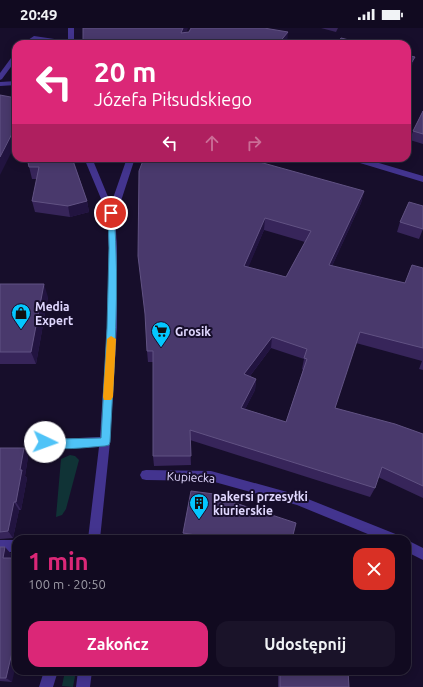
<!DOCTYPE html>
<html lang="pl">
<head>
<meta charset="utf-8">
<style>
	body { margin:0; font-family:Ubuntu,sans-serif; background:#1a1329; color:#f1f3f6; height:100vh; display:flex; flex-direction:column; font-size:15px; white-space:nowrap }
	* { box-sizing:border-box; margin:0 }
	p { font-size:13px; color:#9c9aa5 }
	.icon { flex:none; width:22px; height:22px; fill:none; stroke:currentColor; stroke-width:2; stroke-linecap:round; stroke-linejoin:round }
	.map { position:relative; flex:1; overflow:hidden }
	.details { position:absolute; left:12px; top:507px; width:399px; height:140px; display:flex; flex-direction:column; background:#110a20; border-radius:12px; box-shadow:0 2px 10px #0003,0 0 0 1px #302b3e }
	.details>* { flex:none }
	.hud { position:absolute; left:12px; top:12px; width:399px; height:122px; border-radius:12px; box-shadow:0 2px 10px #0003,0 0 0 1px #302b3e; background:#db2777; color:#fff; overflow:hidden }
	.pin { position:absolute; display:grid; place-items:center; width:34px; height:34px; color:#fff; margin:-17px; border:2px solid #fff; border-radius:50%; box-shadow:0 1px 4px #0007 }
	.me { position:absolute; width:44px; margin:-22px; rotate:93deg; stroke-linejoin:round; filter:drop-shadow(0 0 3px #0008) }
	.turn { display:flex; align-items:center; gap:14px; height:84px; padding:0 16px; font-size:18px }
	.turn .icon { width:52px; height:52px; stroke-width:2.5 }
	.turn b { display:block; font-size:28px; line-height:34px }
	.lanes { display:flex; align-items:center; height:38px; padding:0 16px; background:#0003; justify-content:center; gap:20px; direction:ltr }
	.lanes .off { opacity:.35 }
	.round { display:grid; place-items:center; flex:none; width:42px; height:42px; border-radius:12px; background:#1a1329 }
	.summary { display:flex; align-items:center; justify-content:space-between; height:68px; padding:0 16px }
	h1 { font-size:24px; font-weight:700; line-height:30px; color:#db2777 }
	.primary-button { display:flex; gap:8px; margin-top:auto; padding:8px 16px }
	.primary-button a { flex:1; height:46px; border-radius:12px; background:#db2777; color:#fff; font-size:16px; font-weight:700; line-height:46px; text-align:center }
	.primary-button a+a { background:#1a1329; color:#f1f3f6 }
	.status { display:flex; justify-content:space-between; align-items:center; height:28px; padding:0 20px; background:#110a20; direction:ltr }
	.status svg { height:11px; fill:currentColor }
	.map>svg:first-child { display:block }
	.green { fill:#103336 }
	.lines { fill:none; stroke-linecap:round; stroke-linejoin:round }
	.minor { fill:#43348f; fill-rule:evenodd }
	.wall { fill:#37255a; fill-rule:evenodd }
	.shaded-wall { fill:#221440 }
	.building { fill:#49396c; stroke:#615283; fill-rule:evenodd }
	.route { fill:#4fc3f7; stroke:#337fa1 }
	.slow { fill:#f59e0b }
	.labels { text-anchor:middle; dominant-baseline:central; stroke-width:4; stroke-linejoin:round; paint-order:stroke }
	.poi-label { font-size:12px; font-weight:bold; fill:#e1d8ff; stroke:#170e2b; text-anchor:start }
	.street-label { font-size:12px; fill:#e1d8ff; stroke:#170e2b }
</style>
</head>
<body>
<div class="status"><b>20:49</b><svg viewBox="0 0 49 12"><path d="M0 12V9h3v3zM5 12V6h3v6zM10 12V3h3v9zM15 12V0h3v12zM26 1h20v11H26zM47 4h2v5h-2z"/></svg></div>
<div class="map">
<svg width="423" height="659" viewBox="0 0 423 659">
	<rect width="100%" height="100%" fill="#170e2b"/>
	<g class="green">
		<polygon points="70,427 75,428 79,432 66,481 62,487 56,489 61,431"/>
		<polygon points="65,643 76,643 73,659 62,658"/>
	</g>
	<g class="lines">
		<g class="minor">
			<polygon points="68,0 74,0 74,16 35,12 29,16 22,16 34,8 68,13"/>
			<polygon points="16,25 16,32 2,51 0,52 0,45 14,26"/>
			<polygon points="16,53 16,57 0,58 0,54"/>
			<polygon points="84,130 92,130 111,176 127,130 135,130 121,173 115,185 117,220 117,300 110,414 100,511 88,511 99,419 57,421 32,418 28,416 27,413 28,410 32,408 57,411 100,409 107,300 109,220 107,185"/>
			<polygon points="349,130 362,130 423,148 423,154 350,132"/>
			<polygon points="146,442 211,443 298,467 398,507 400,511 380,511 297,477 211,453 146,452 142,451 140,447 142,443"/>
			<rect x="0" y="512" width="16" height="12"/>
			<polygon points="407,512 423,520 423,532 407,524"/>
			<polygon points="44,643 58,643 53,659 39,659"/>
			<polygon points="78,643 92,643 90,659 76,659"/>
		</g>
	</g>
	<g class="wall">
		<polygon points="321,0 338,0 336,4"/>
		<polygon points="423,83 423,116 410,112 413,103"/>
		<polygon points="27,130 74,130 74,134 87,173 89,184 70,189 35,184 32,173 37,151 32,151"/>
		<polygon points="101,130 126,130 124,134 101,134"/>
		<path d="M144,130l220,33 -3,12 -29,63 73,17 18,-15v102l-4,-1 3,-8 -66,-18 -21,65 88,26v64l-45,-21 -3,11 -5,9 -180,-57 1,25 -37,1 -1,-10v-94h-5l-1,-11zM264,202l41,12 -19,35 -38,-10zM271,320l33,11 -2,10 1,1 -17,52 -41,-13 10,-19 1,-11 -6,-3z"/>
		<polygon points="423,178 423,201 419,211 397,204 400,194"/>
		<polygon points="0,256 48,269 36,336 0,336"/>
		<polygon points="0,420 24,420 28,429 25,448 27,450 21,482 19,482 13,510 0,511"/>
		<polygon points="214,468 292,511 183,511 183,505"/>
		<polygon points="0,519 5,519 11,526 10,530 12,654 0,653"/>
		<polygon points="160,643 225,643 224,646 162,647"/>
		<polygon points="278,643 348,643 349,659 278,659"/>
	</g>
	<g class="shaded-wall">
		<polygon points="183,0 188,0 182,16 181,5"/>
		<polygon points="288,4 287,16 278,16"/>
		<polygon points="415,29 410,44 407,50 407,42"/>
		<polygon points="16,98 16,115 0,147 0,129"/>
		<polygon points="364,163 361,175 327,249 329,237"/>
		<polygon points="87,173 89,184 70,189 68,178"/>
		<polygon points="265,190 264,202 244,250 244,238"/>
		<polygon points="44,256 48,269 36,336 31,324"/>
		<polygon points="272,309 271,320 243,357 244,346"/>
		<polygon points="256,351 255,362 240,391 241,380"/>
		<polygon points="24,420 28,429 25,448 27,450 21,482 16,474 20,442"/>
		<polygon points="14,474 19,482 13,510 8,503"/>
		<polygon points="5,519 11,526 9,537 3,530"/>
		<polygon points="16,608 16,637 12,654 6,650"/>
	</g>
	<g class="building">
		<polygon points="83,0 183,0 181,5 189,4 191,0 264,0 288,4 278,16 83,16"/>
		<polygon points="341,10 365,16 337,16"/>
		<polygon points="407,27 415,29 407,42"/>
		<polygon points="0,67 16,70 16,98 0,129"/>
		<polygon points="423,83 423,106 413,103"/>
		<polygon points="27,130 72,130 87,173 68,178 32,173 39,139 29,139"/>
		<path d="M144,130h101l119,33 -35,74 76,18 7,-18 11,3v80l-63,-16 -25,76 60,16 28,10v52l-41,-19 -7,21 -185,-58 1,26h-38v-105h-6l-2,-37 -7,-58 1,-85zM265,190l46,13 -25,46 -42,-11zM272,309l35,12 -3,9 3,1 -21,63 -45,-14 15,-29 -12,-5z"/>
		<polygon points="409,174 423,178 423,201 400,194"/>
		<polygon points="0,256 44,256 31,324 0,324"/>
		<polygon points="0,420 24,420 20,442 22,442 16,474 14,474 8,503 0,504"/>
		<polygon points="191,463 214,466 214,468 296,495 292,511 222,511 183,505"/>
		<polygon points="0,519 5,519 3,530 16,530 16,608 6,650 0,650"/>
		<polygon points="280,643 348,643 349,659 280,659"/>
	</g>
	<path class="route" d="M108,183h5l1,2c6,76 0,153 -4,229l-1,3 -4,1c-18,1 -47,6 -64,-1l-1,-3 1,-3 4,-1 13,1 43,-1 6,-110 2,-80z"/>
	<polygon class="slow" points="111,308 116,311 113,369 111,372 104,372 103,369 107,311"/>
	<defs>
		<symbol id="shop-pin" viewBox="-11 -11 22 30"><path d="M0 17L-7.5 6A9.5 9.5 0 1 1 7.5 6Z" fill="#04c7ff" stroke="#170e2b"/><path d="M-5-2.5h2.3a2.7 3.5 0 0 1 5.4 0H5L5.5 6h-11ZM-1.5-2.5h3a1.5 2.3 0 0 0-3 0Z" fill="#111"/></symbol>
		<symbol id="supermarket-pin" viewBox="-11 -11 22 30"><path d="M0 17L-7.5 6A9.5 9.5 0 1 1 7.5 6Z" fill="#04c7ff" stroke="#170e2b"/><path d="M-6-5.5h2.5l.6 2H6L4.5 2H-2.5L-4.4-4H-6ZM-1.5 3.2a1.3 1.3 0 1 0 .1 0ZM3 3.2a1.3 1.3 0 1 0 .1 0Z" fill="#111"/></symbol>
		<symbol id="building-pin" viewBox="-11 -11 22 30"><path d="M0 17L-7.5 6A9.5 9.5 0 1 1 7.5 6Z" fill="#04c7ff" stroke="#170e2b"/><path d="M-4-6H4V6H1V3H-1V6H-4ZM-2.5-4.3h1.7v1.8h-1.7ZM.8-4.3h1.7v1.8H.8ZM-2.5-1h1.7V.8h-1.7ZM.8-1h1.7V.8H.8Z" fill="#111"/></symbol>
	</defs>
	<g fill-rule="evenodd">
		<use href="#shop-pin" x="10" y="274" width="22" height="30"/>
		<use href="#supermarket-pin" x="150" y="292" width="22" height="30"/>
		<use href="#building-pin" x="188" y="464" width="22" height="30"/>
	</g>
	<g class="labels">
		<g class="poi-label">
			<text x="35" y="278">Media<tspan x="35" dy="14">Expert</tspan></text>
			<text x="175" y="303">Grosik</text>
			<text x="213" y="468">pakersi przesyłki<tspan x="213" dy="14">kiurierskie</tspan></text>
		</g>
		<g class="street-label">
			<text transform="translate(191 449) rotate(3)">Kupiecka</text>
		</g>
	</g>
</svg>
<div class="pin" style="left:111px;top:185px;background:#d93025"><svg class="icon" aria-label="arrive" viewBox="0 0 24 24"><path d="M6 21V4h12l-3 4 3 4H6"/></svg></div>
<svg class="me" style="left:45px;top:414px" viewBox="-20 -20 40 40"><circle r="19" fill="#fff"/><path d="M0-13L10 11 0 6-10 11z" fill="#4fc3f7"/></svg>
<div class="hud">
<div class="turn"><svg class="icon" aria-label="left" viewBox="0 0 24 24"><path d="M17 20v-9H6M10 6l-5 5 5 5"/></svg><div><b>20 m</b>Józefa Piłsudskiego</div></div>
<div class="lanes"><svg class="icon" aria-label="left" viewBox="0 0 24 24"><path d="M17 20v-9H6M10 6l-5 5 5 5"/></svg><svg class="icon off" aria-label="ahead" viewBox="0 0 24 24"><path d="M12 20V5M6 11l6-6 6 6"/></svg><svg class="icon off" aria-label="right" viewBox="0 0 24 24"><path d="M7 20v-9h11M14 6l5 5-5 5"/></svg></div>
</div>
<section class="details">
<div class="summary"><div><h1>1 min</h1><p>100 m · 20:50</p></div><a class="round" style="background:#d93025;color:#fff"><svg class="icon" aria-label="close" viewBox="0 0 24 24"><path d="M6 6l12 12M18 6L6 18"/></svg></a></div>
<div class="primary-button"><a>Zakończ</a><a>Udostępnij</a></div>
</section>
</div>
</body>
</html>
